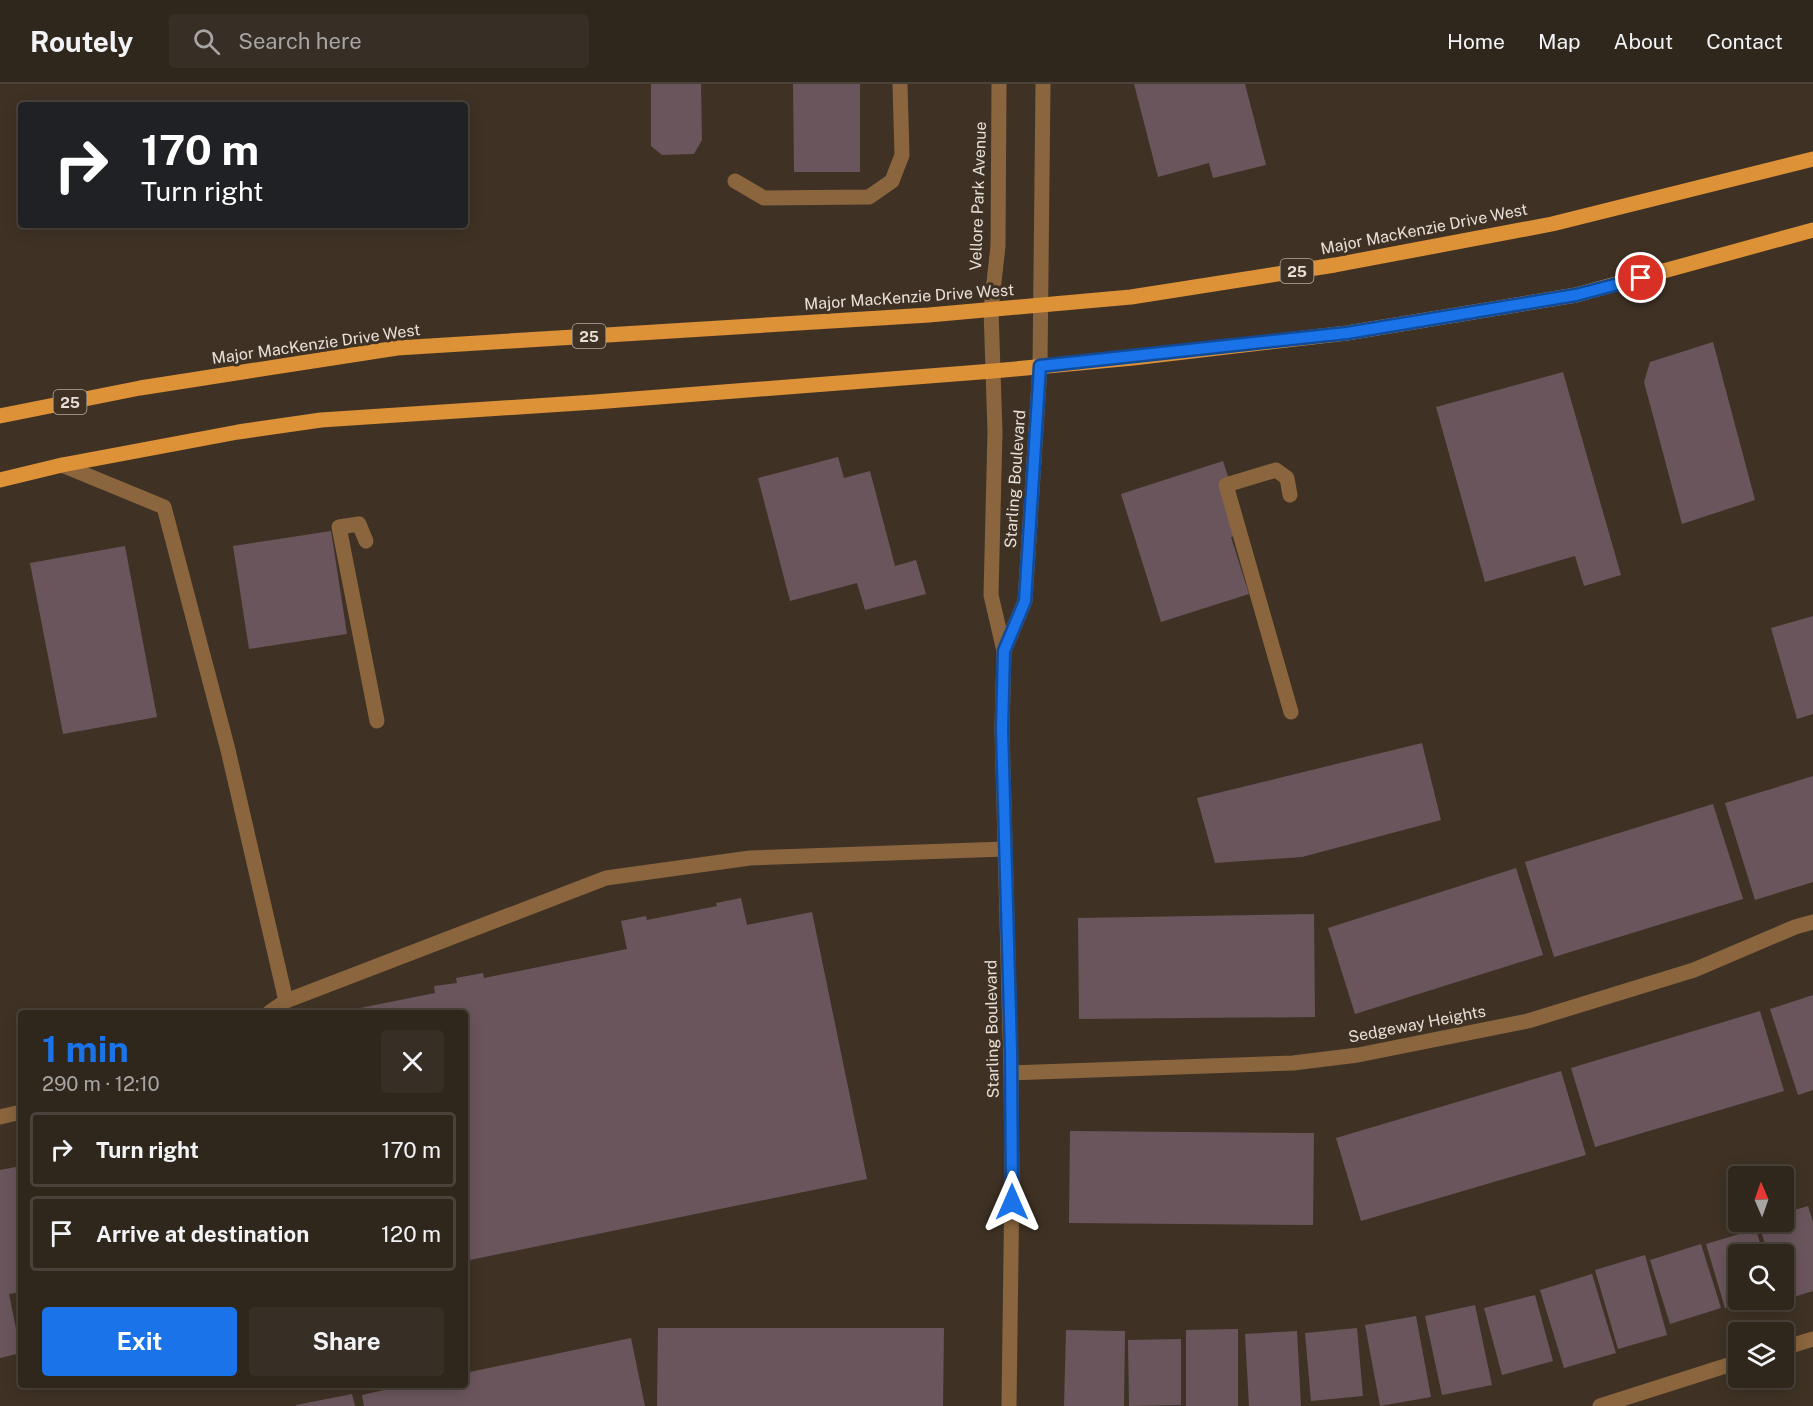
<!DOCTYPE html>
<html lang="en">
<head>
<meta charset="utf-8">
<style>
	body { margin:0; font-family:"Public Sans",sans-serif; background:#372e25; color:#f1f3f6; height:100vh; display:flex; flex-direction:column; font-size:22px; white-space:nowrap }
	* { box-sizing:border-box; margin:0 }
	p { font-size:20px; color:#a7a5a3 }
	.icon { flex:none; width:33px; height:33px; fill:none; stroke:currentColor; stroke-width:2; stroke-linecap:round; stroke-linejoin:round }
	.map { position:relative; flex:1; overflow:hidden }
	.drawer { position:absolute; left:18px; top:926px; width:450px; height:378px; display:flex; flex-direction:column; background:#2f261c; border-radius:6px; box-shadow:0 3px 15px #0003,0 0 0 2px #4a433b }
	.drawer>* { flex:none }
	.guide { position:absolute; left:18px; top:18px; width:450px; height:126px; border-radius:6px; box-shadow:0 3px 15px #0003,0 0 0 2px #4a433b; background:#202124; color:#fff; overflow:hidden }
	.needle { width:39px; rotate:358deg }
	.fabs { position:absolute; left:1728px; top:1082px; display:grid; gap:12px }
	.fabs a { display:grid; place-items:center; width:66px; height:66px; border-radius:6px; background:#2f261c; box-shadow:0 3px 15px #0003,0 0 0 2px #4a433b; font-size:30px }
	.pin { position:absolute; display:grid; place-items:center; width:51px; height:51px; color:#fff; margin:-26px; border:3px solid #fff; border-radius:50%; box-shadow:0 2px 6px #0007 }
	.me { position:absolute; width:66px; margin:-33px; rotate:0deg; stroke-linejoin:round; filter:drop-shadow(0 0 4px #0008) }
	.turn { display:flex; align-items:center; gap:21px; height:126px; padding:0 24px; font-size:27px }
	.turn .icon { width:78px; height:78px; stroke-width:2.5 }
	.turn b { display:block; font-size:42px; line-height:51px }
	.round { display:grid; place-items:center; flex:none; width:63px; height:63px; border-radius:6px; background:#372e25 }
	.summary { display:flex; align-items:center; justify-content:space-between; height:102px; padding:0 24px }
	h1 { font-size:36px; font-weight:700; line-height:45px; color:#1a73e8 }
	.primary-button { display:flex; gap:12px; margin-top:auto; padding:12px 24px }
	.primary-button a { flex:1; height:69px; border-radius:6px; background:#1a73e8; color:#fff; font-size:24px; font-weight:700; line-height:69px; text-align:center }
	.primary-button a+a { background:#372e25; color:#f1f3f6 }
	ul { padding:0; list-style:none }
	li { display:flex; align-items:center; gap:18px; height:75px; margin:0 12px 9px; padding:0 12px; border:3px solid #4a433b; border-radius:6px }
	li div { flex:1 }
	li b { display:block; font-size:22px }
	li em { font-style:normal }
	header { display:flex; align-items:center; gap:36px; box-sizing:border-box; height:84px; padding:0 30px; background:#2f261c; border-bottom:2px solid #4a433b }
	header strong { font-size:28px }
	nav { display:flex; gap:33px; margin-inline-start:auto; font-size:21px }
	.search { width:420px; height:54px; background:#372e25; display:flex; align-items:center; gap:15px; box-sizing:border-box; padding:0 21px; border-radius:6px; color:#a7a5a3; font-size:22px }
	.map>svg:first-child { display:block }
	.building { fill:#6a555c }
	.lines { fill:none; stroke-linecap:round; stroke-linejoin:round }
	.minor { stroke:#8a653e; stroke-width:15 }
	.major { stroke:#dd9238; stroke-width:15 }
	.route-casing { stroke:#114b97; stroke-width:15 }
	.route { stroke:#1a73e8; stroke-width:10 }
	.labels { text-anchor:middle; dominant-baseline:central; stroke-width:6; stroke-linejoin:round; paint-order:stroke }
	.shield { fill:#3f3225; stroke:#b5aca2; stroke-width:1.5 }
	.shield-label { font-size:15px; font-weight:bold; fill:#e8e0d8 }
	.street-label { font-size:16px; fill:#e8e0d8; stroke:#3f3225 }
</style>
</head>
<body>
<header>
<strong>Routely</strong>
<div class="search"><svg class="icon" aria-label="search" viewBox="0 0 24 24"><circle cx="10" cy="10" r="6"/><path d="M15 15l6 6"/></svg>Search here</div>
<nav><a>Home</a><a>Map</a><a>About</a><a>Contact</a></nav>
</header>
<div class="map">
<svg width="1813" height="1322" viewBox="0 0 1813 1322">
	<rect width="100%" height="100%" fill="#3f3225"/>
	<g class="building">
		<polygon points="651,0 701,0 702,56 694,70 662,71 651,62"/>
		<polygon points="793,0 860,0 860,88 794,88"/>
		<polygon points="1134,0 1245,0 1266,81 1213,94 1209,79 1158,93"/>
		<polygon points="1713,258 1755,416 1682,440 1644,298 1650,278"/>
		<polygon points="1563,288 1621,491 1584,502 1575,472 1485,498 1436,323"/>
		<polygon points="838,373 844,394 870,387 895,482 916,476 926,510 865,526 857,499 790,517 758,394"/>
		<polygon points="1223,377 1246,448 1231,453 1249,510 1161,538 1121,410"/>
		<polygon points="331,447 347,550 249,565 233,462"/>
		<polygon points="125,462 157,633 63,650 30,479"/>
		<polygon points="1813,532 1813,630 1797,635 1771,544"/>
		<polygon points="1422,659 1441,736 1302,773 1215,779 1197,714"/>
		<polygon points="1813,692 1813,798 1755,816 1725,719"/>
		<polygon points="1713,720 1743,815 1554,873 1525,778"/>
		<polygon points="1516,784 1543,871 1355,930 1328,844"/>
		<polygon points="741,814 747,841 812,828 867,1095 465,1177 465,928 361,928 360,924 435,909 434,902 457,899 456,894 483,889 484,894 627,865 621,837 646,832 647,836 717,822 716,819"/>
		<polygon points="1314,830 1315,933 1079,935 1078,834"/>
		<polygon points="1813,911 1813,1006 1798,1011 1770,925"/>
		<polygon points="1760,927 1784,1007 1595,1063 1571,984"/>
		<polygon points="1561,987 1586,1071 1361,1137 1336,1054"/>
		<polygon points="1070,1047 1314,1049 1313,1141 1069,1139"/>
		<polygon points="21,1082 21,1208 9,1210 21,1269 0,1274 0,1086"/>
		<polygon points="1808,1122 1813,1138 1813,1207 1784,1216 1784,1170 1768,1170 1758,1137 1784,1137 1784,1129"/>
		<polygon points="1756,1145 1763,1170 1738,1170 1738,1215 1754,1216 1725,1224 1706,1160"/>
		<polygon points="1701,1160 1721,1224 1670,1240 1650,1176"/>
		<polygon points="1645,1171 1667,1251 1618,1265 1595,1186"/>
		<polygon points="1592,1190 1616,1269 1564,1284 1540,1206"/>
		<polygon points="1535,1211 1553,1277 1502,1291 1484,1224"/>
		<polygon points="1475,1221 1492,1301 1442,1311 1425,1232"/>
		<polygon points="1416,1232 1431,1313 1380,1322 1365,1241"/>
		<polygon points="658,1244 944,1244 943,1322 657,1322"/>
		<polygon points="1357,1244 1363,1312 1311,1317 1305,1249"/>
		<polygon points="1238,1245 1238,1322 1186,1322 1186,1246"/>
		<polygon points="1066,1246 1125,1247 1124,1322 1064,1322"/>
		<polygon points="1297,1247 1301,1322 1249,1322 1245,1250"/>
		<polygon points="631,1254 645,1322 364,1322 362,1311 411,1300 465,1300 465,1289"/>
		<polygon points="1181,1255 1181,1321 1129,1322 1128,1256"/>
		<polygon points="352,1310 355,1322 296,1322 296,1321"/>
	</g>
	<g class="lines">
		<g class="minor">
			<polyline points="999,0 998,162 991,225 995,348 991,511 1004,567 1002,645 1011,989 1012,1095 1009,1322"/>
			<polyline points="735,97 764,114 869,113 892,97 902,71 900,0"/>
			<polyline points="62,381 164,423 228,666 286,917"/>
			<polyline points="1290,411 1287,394 1276,386 1226,401 1291,628"/>
			<polyline points="366,457 359,440 339,443 377,637"/>
			<polyline points="1004,567 1025,517 1040,282 1043,0"/>
			<polyline points="270,928 286,917 606,794 750,774 1005,765"/>
			<polyline points="1011,989 1293,979 1358,971 1528,937 1694,886 1795,843 1813,838"/>
			<polyline points="0,1033 21,1028"/>
			<polyline points="1784,1264 1813,1255"/>
			<polyline points="1600,1322 1738,1278"/>
		</g>
		<g class="major">
			<polyline points="0,332 140,304 397,264 929,231 1131,213 1335,181 1552,140 1813,75"/>
			<polyline points="0,396 62,381 238,348 321,336 595,318 993,287 1133,274 1347,249 1576,211 1813,146"/>
		</g>
	</g>
	<g class="lines">
		<defs>
			<polyline id="route" points="1012,1118 1011,967 1002,645 1004,567 1025,517 1040,282 1347,249 1576,211 1641,194"/>
		</defs>
		<use href="#route" class="route-casing"/>
		<use href="#route" class="route"/>
	</g>
	<g class="labels">
		<g class="shield">
			<rect x="1280.5" y="175" width="33" height="24" rx="4.5"/>
			<rect x="572.5" y="240" width="33" height="24" rx="4.5"/>
			<rect x="53.5" y="306" width="33" height="24" rx="4.5"/>
		</g>
		<g class="shield-label">
			<text x="1297" y="187">25</text>
			<text x="589" y="252">25</text>
			<text x="70" y="318">25</text>
		</g>
		<g class="street-label">
			<text transform="translate(978 112) rotate(-88)">Vellore Park Avenue</text>
			<text transform="translate(1424 145) rotate(-11)">Major MacKenzie Drive West</text>
			<text transform="translate(909 213) rotate(-4)">Major MacKenzie Drive West</text>
			<text transform="translate(316 260) rotate(-8)">Major MacKenzie Drive West</text>
			<text transform="translate(1015 395) rotate(-86)">Starling Boulevard</text>
			<text transform="translate(1417 940) rotate(-11)">Sedgeway Heights</text>
			<text transform="translate(992 945) rotate(-91)">Starling Boulevard</text>
		</g>
	</g>
</svg>
<div class="fabs">
<a><svg class="needle" viewBox="-14 -14 28 28"><path d="M0-13l5 13h-10z" fill="#e53935"/><path d="M0 13l5-13h-10z" fill="#a7a5a3"/></svg></a>
<a><svg class="icon" aria-label="search" viewBox="0 0 24 24"><circle cx="10" cy="10" r="6"/><path d="M15 15l6 6"/></svg></a>
<a><svg class="icon" aria-label="layers" viewBox="0 0 24 24"><path d="M12 4l9 5-9 5-9-5zM3 14l9 5 9-5"/></svg></a>
</div>
<div class="pin" style="left:1641px;top:194px;background:#d93025"><svg class="icon" aria-label="arrive" viewBox="0 0 24 24"><path d="M6 21V4h12l-3 4 3 4H6"/></svg></div>
<svg class="me" style="left:1012px;top:1118px" viewBox="-20 -20 40 40"><path d="M0-17L14 15 0 8-14 15z" fill="#1a73e8" stroke="#fff" stroke-width="4"/></svg>
<div class="guide">
<div class="turn"><svg class="icon" aria-label="right" viewBox="0 0 24 24"><path d="M7 20v-9h11M14 6l5 5-5 5"/></svg><div><b>170 m</b>Turn right</div></div>
</div>
<section class="drawer">
<div class="summary"><div><h1>1 min</h1><p>290 m · 12:10</p></div><a class="round"><svg class="icon" aria-label="close" viewBox="0 0 24 24"><path d="M6 6l12 12M18 6L6 18"/></svg></a></div>
<ul>
<li><svg class="icon" aria-label="right" viewBox="0 0 24 24"><path d="M7 20v-9h11M14 6l5 5-5 5"/></svg><div><b>Turn right</b></div><em>170 m</em></li>
<li><svg class="icon" aria-label="arrive" viewBox="0 0 24 24"><path d="M6 21V4h12l-3 4 3 4H6"/></svg><div><b>Arrive at destination</b></div><em>120 m</em></li>
</ul>
<div class="primary-button"><a>Exit</a><a>Share</a></div>
</section>
</div>
</body>
</html>
